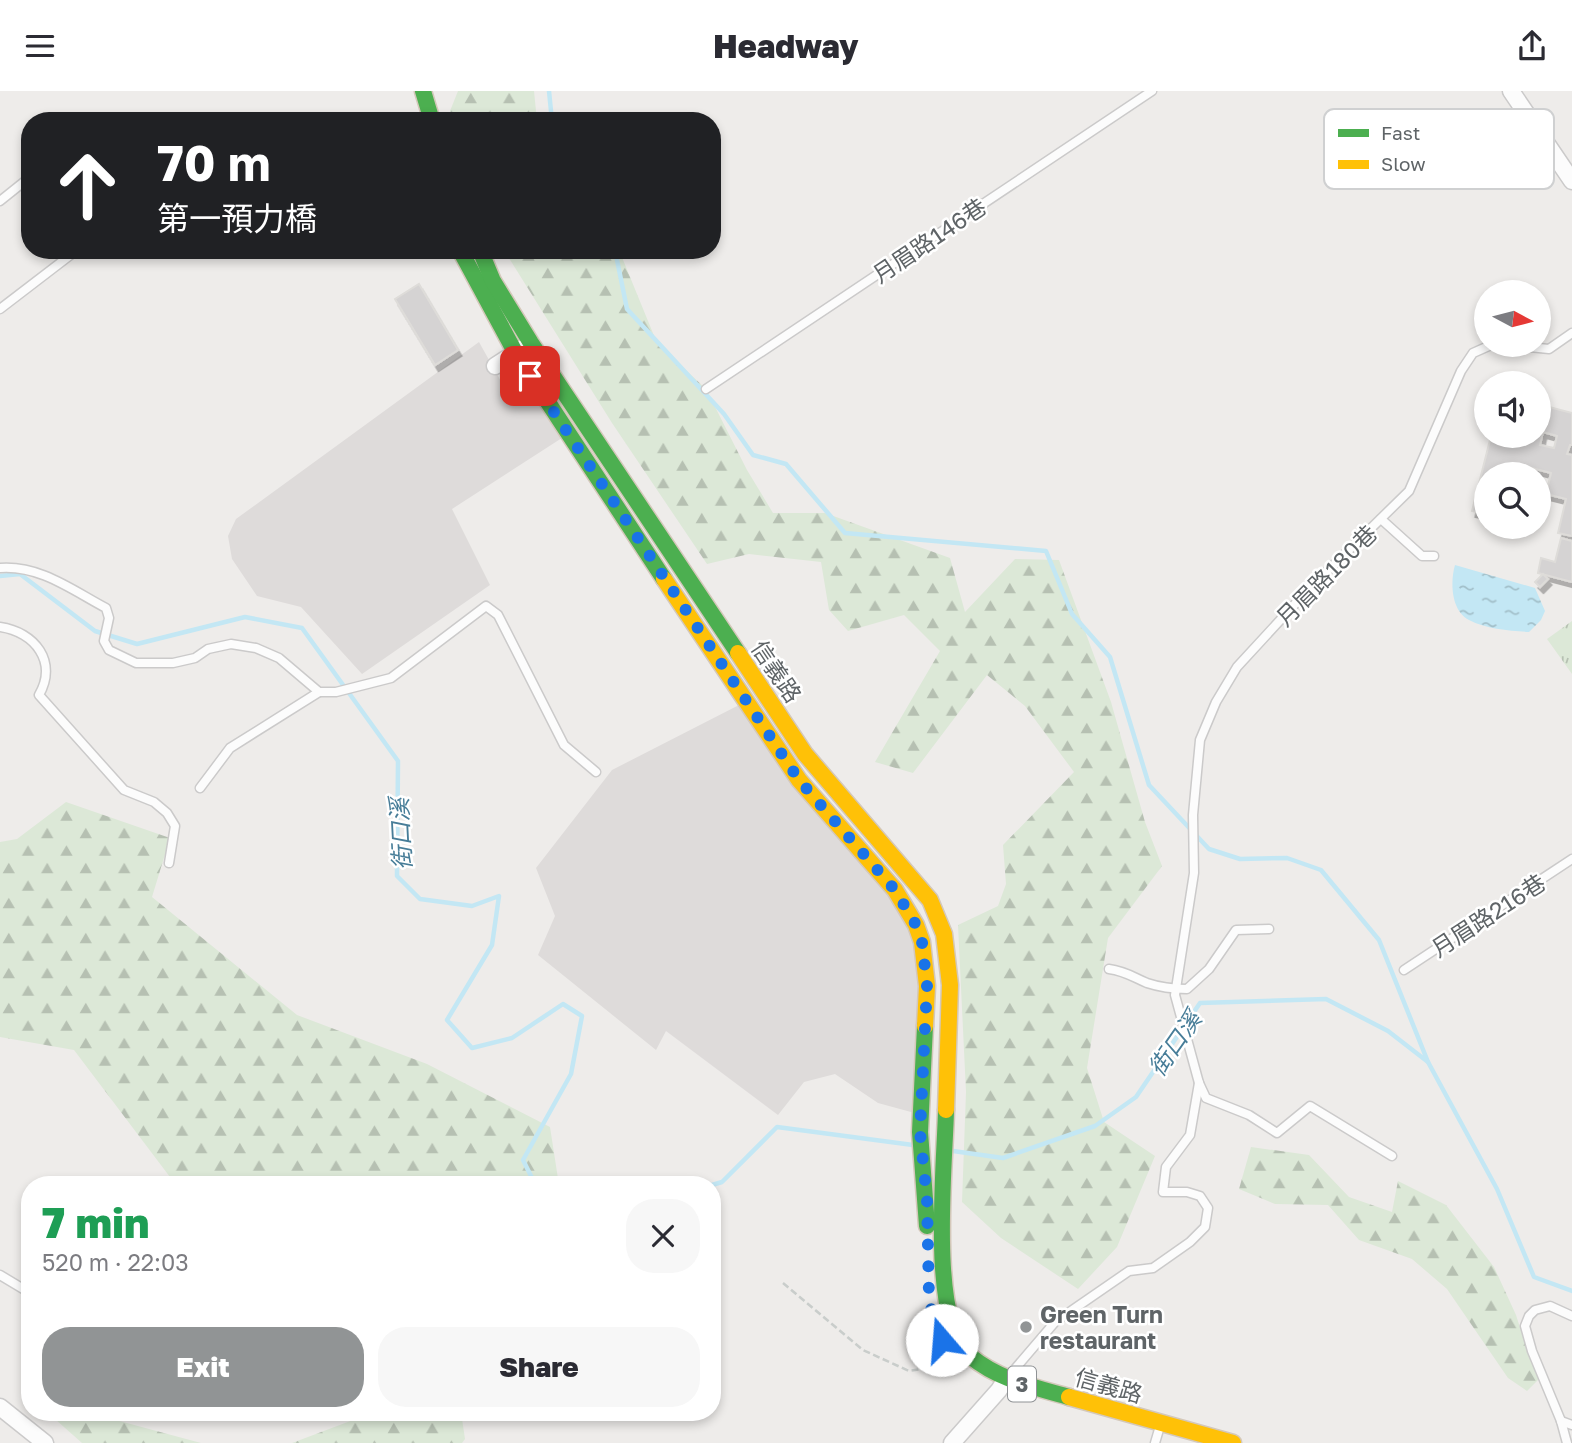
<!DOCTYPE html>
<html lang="en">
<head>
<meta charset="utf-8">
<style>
	body { margin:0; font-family:"Golos Text","Noto Sans TC",sans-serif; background:#f7f7f7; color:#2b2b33; height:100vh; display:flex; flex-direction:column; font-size:26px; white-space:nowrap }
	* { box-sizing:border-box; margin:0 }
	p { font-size:23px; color:#7c7c81 }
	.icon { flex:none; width:38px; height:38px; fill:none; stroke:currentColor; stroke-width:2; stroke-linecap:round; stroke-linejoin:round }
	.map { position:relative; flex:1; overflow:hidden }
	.sheet { position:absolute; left:21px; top:1085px; width:700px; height:245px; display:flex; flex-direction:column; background:#fff; border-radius:28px; box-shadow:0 4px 10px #0003 }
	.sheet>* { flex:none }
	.hud { position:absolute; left:21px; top:21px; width:700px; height:147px; border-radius:28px; box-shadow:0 4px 10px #0003; background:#202124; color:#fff; overflow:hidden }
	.needle { width:46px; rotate:97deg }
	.buttons { position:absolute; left:1474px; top:189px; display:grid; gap:14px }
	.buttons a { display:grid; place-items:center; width:77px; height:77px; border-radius:50%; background:#fff; box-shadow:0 4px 10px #0003; font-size:35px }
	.pin { position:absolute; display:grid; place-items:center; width:60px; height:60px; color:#fff; margin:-30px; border-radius:14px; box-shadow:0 4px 10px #0006 }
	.me { position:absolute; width:77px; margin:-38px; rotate:342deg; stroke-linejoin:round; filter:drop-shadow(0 0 5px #0008) }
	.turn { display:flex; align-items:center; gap:24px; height:147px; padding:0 21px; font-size:32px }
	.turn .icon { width:91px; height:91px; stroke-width:2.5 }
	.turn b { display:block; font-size:49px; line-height:60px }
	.round { display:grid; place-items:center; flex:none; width:74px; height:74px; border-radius:28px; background:#f7f7f7 }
	.summary { display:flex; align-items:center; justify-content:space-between; height:119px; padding:0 21px }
	h1 { font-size:42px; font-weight:800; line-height:52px; color:#1e9e55 }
	.cta { display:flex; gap:14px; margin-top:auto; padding:14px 21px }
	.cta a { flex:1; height:80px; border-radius:28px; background:#919495; color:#fff; font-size:28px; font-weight:800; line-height:80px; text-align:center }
	.cta a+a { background:#f7f7f7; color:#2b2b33 }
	header { display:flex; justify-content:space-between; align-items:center; height:91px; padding:0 21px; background:#fff; font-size:32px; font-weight:800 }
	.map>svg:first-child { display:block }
	.industrial { fill:#dedbda }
	.grass { fill:url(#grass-tufts) }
	.forest { fill:url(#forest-firs) }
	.water { fill:url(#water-ripples) }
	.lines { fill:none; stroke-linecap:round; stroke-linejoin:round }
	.stream { stroke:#c3e7f4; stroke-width:4.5 }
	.building { fill:#d5d3d3; stroke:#dedcd9; stroke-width:2; fill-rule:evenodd; filter:url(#shadow) }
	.lane-casing { stroke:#cbcaca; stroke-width:11 }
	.street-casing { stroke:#cbcaca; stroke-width:19 }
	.fast-casing { stroke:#d4c8ba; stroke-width:19 }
	.slow-casing { stroke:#d4c8ba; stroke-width:19 }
	.path { stroke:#c9cdcb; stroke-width:2.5; stroke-dasharray:7 3.5; stroke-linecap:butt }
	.lane { stroke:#fcfcfc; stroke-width:8 }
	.street { stroke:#fcfcfc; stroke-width:16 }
	.fast { stroke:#4caf50; stroke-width:16 }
	.slow { stroke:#ffc107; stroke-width:16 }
	.route { stroke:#1a73e8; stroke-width:12; stroke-dasharray:0 21.6 }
	.poi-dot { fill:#919495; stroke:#fff; stroke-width:2.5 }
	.labels { text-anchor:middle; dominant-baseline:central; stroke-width:5; stroke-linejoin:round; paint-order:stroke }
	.shield { fill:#fff; stroke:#8f9295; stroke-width:2 }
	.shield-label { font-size:21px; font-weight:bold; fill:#5f6467 }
	.street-label { font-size:23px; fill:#5f6467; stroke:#fff }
	.poi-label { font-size:23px; font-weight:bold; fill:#5f6467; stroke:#fff; text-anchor:start }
	.water-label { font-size:24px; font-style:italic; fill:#477d98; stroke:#fff }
	.key { fill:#fff; stroke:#cfd0d1; stroke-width:2 }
	.key-label { font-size:19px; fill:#5f6467 }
</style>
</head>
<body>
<header><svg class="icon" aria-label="menu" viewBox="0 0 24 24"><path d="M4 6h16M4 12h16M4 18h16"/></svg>Headway<svg class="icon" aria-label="share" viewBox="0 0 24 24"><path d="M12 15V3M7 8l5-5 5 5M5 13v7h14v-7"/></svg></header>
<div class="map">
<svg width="1572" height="1352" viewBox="0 0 1572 1352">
	<defs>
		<pattern id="grass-tufts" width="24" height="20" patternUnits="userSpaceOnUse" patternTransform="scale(1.75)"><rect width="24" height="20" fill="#dce8d7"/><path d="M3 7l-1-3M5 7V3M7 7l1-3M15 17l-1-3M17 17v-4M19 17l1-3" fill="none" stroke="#b6c0b2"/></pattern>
		<pattern id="forest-firs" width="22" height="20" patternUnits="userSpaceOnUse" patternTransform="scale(1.75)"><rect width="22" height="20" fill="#dce8d7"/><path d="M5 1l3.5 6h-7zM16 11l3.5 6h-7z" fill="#b6c0b2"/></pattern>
		<pattern id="water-ripples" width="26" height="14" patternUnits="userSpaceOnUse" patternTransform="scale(1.75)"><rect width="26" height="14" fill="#c3e7f4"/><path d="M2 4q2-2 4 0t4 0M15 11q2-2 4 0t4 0" fill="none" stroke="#a2bfc9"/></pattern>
		<filter id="shadow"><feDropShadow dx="3.5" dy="6" stdDeviation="0" flood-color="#0004"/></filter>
	</defs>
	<rect width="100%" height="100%" fill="#eeecea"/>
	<g class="industrial">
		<polygon points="479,251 503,294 524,283 565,345 452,418 490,494 362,583 301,516 257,505 232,468 228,445 236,428"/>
		<polygon points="741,613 909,831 923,868 922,1024 878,1012 835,983 804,991 778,1024 666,940 656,959 538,864 555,825 536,777 612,679"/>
	</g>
	<polygon class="grass" points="1572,530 1572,583 1547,548"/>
	<g class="forest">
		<polygon points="458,0 534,0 537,30 454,30 450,20"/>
		<polygon points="504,159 619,159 657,252 706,298 747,379 773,422 825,422 950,467 965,521 1015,468 1059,469 1111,611 1145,731 1162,775 1108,847 1087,977 1104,1031 1155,1065 1117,1156 1078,1198 1001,1147 962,1111 966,1001 958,834 998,815 1006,793 1003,754 1074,681 1025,615 987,584 913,682 875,671 940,560 904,524 848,540 829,519 821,471 749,463 707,473 612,332"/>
		<polygon points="66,711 170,747 152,806 297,924 427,973 550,1036 559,1094 176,1094 74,959 0,946 0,751 17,748"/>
		<polygon points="1251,1056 1309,1064 1349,1106 1392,1121 1398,1090 1446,1114 1494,1176 1516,1224 1525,1252 1537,1271 1540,1287 1527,1300 1508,1287 1447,1198 1412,1168 1359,1149 1328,1114 1275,1113 1239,1098"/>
		<polygon points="47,1321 86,1321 201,1352 82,1352"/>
		<polygon points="352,1321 461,1321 465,1348 462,1352 292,1352 353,1329"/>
	</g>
	<path class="water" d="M1455,474l80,23 10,23 -4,9 -12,12c-19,-1 -43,-3 -60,-12 -18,-9 -19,-38 -14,-55z"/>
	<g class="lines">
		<g class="stream">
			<polyline points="549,0 552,30"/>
			<polyline points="615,159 627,218 724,323 753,364 786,373 845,442 1046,460 1072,523 1110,566 1149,694 1209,758 1240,768 1287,767 1321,779 1379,849 1428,971"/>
			<polyline points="0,485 20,483 95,540 137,553 245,526 302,537 398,670 397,785 420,808 472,815 499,805 492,854 447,929 472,957 512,947 563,913 582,925 571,983 523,1069 535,1093 546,1094"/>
			<polyline points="953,1060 1003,1067 1095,1035 1136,1006 1200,912 1326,908 1388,940 1428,971 1497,1098 1534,1186 1572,1200"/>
			<polyline points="712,1094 722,1091 777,1036 913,1054"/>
		</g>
	</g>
	<g class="building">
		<polygon points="419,193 458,259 435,274 395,208"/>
		<path d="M1538,313l34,9v32h-2l-3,9 5,1v81l-14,-3 8,-34 -20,-5 5,-21 -23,-6 -1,7h-41v40l-14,-3 19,-75h22l-1,3 12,3 2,-6h12zM1543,341l14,4 -3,12 -14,-3z"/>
		<polygon points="1561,447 1572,450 1572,491 1538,482 1541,467 1555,471"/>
		<polygon points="1543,483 1548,488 1540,496 1535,491"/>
	</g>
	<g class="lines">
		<defs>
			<g id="lane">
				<polyline points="0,110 30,86"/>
				<polyline points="0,218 77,159"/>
				<polyline points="1508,254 1549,258 1572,242"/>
				<polyline points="706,298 1152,0"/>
				<polyline points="1381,428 1422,465 1434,465"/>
				<path d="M0,477c40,-3 72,22 106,40l3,10 -5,23 5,9 27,13h37l22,-5 13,-9 23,-5 25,4 23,10 40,34h17l55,-14 95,-72 12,9 66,130 32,27"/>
				<path d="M0,536c35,5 58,35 39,68l85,95 30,12 13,11 8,13 -6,37"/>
				<polyline points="200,697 230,657 319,601"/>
				<path d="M1109,878c16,2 24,8 38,14 12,4 27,6 40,6l22,-20 27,-39 33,-1"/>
				<polyline points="1404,879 1572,768"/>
				<polyline points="1392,1065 1310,1015 1277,1042 1249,1024 1206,1007 1199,992 1175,904 1194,782 1193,724 1200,649 1216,611 1237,576 1307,500 1409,400 1461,280 1473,262 1491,254"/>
				<polyline points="0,1184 30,1202"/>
				<polyline points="1008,1286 1055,1231 1129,1180 1153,1177 1190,1151 1205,1136 1208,1117 1200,1105 1187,1101 1163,1101 1166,1076 1190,1044 1199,992"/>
				<polyline points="1561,1330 1572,1334"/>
				<polyline points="1155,1352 1160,1335"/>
				<polyline points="1567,1352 1561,1330 1532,1260 1525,1235 1529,1225 1535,1219 1550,1215 1572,1225"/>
			</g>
			<g id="street">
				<polyline points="1511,0 1572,90"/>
				<polyline points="495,275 523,257"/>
				<polyline points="0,1316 45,1352"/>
				<polyline points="952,1352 999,1299 1006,1288"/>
			</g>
			<g id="fast">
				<polyline points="423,0 432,30"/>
				<polyline points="460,159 515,261 664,488"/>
				<polyline points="480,159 493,190 531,252 738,562"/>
				<polyline points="925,935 920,1041 927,1135"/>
				<path d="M946,1019c-1,54 -18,212 24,246 29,24 64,31 99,41"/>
			</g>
			<g id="slow">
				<polyline points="664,488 799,689 895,799 916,834 922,851 927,895 925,935"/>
				<polyline points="738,562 805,663 930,809 944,843 950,894 946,1019"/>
				<polyline points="1069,1306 1233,1352"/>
			</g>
		</defs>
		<use href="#lane" class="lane-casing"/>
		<use href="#street" class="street-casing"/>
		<use href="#fast" class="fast-casing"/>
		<use href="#slow" class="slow-casing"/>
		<polyline class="path" points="783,1192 863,1259 909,1280 922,1278 947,1266"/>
		<use href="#lane" class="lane"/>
		<use href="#street" class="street"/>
		<use href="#fast" class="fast"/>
		<use href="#slow" class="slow"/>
	</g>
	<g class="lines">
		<polyline class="route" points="530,285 799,689 895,799 916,834 922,851 927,895 920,1041 927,1109 929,1206 934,1233 942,1249"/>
	</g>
	<circle class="poi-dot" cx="1026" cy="1236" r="7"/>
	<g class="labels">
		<rect class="shield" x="1008" y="1275.5" width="28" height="35" rx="5"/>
		<g class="shield-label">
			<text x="1022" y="1293">3</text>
		</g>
		<g class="street-label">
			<text transform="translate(929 149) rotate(-34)">月眉路146巷</text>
			<text transform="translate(1326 484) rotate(-45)">月眉路180巷</text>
			<text transform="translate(777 580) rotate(56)">信義路</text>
			<text transform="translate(1488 824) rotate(-33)">月眉路216巷</text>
			<text transform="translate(1109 1294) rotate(16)">信義路</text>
		</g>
		<g class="poi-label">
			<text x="1040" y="1223">Green Turn<tspan x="1040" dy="26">restaurant</tspan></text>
		</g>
		<g class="water-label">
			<text transform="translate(400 743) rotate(-93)">街口溪</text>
			<text transform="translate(1174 952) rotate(-55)">街口溪</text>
		</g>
	</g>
	<rect x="1324" y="18" width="230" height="80" rx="10" class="key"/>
	<rect x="1338" y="38" width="31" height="8" fill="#4caf50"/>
	<rect x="1338" y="69" width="31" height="9" fill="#ffc107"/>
	<g class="key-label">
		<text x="1381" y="49">Fast</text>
		<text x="1381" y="80">Slow</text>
	</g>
</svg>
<div class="buttons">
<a><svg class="needle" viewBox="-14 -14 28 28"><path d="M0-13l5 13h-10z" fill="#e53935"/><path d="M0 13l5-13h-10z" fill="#7c7c81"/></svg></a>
<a><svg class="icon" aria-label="sound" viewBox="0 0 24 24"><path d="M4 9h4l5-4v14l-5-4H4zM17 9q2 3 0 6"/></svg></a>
<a><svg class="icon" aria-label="search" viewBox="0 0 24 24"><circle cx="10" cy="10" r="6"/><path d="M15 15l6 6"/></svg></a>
</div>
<div class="pin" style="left:530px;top:285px;background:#d93025"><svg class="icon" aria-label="arrive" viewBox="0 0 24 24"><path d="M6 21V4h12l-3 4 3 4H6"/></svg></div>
<svg class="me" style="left:942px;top:1249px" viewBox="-20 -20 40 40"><circle r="19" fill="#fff"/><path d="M0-13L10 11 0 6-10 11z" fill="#1a73e8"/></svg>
<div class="hud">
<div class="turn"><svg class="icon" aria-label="ahead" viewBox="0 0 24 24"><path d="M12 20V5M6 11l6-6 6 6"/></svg><div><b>70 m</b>第一預力橋</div></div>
</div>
<section class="sheet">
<div class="summary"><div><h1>7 min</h1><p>520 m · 22:03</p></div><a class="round"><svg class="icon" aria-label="close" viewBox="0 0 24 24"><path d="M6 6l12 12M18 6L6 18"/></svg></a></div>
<div class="cta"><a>Exit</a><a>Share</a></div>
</section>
</div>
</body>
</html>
